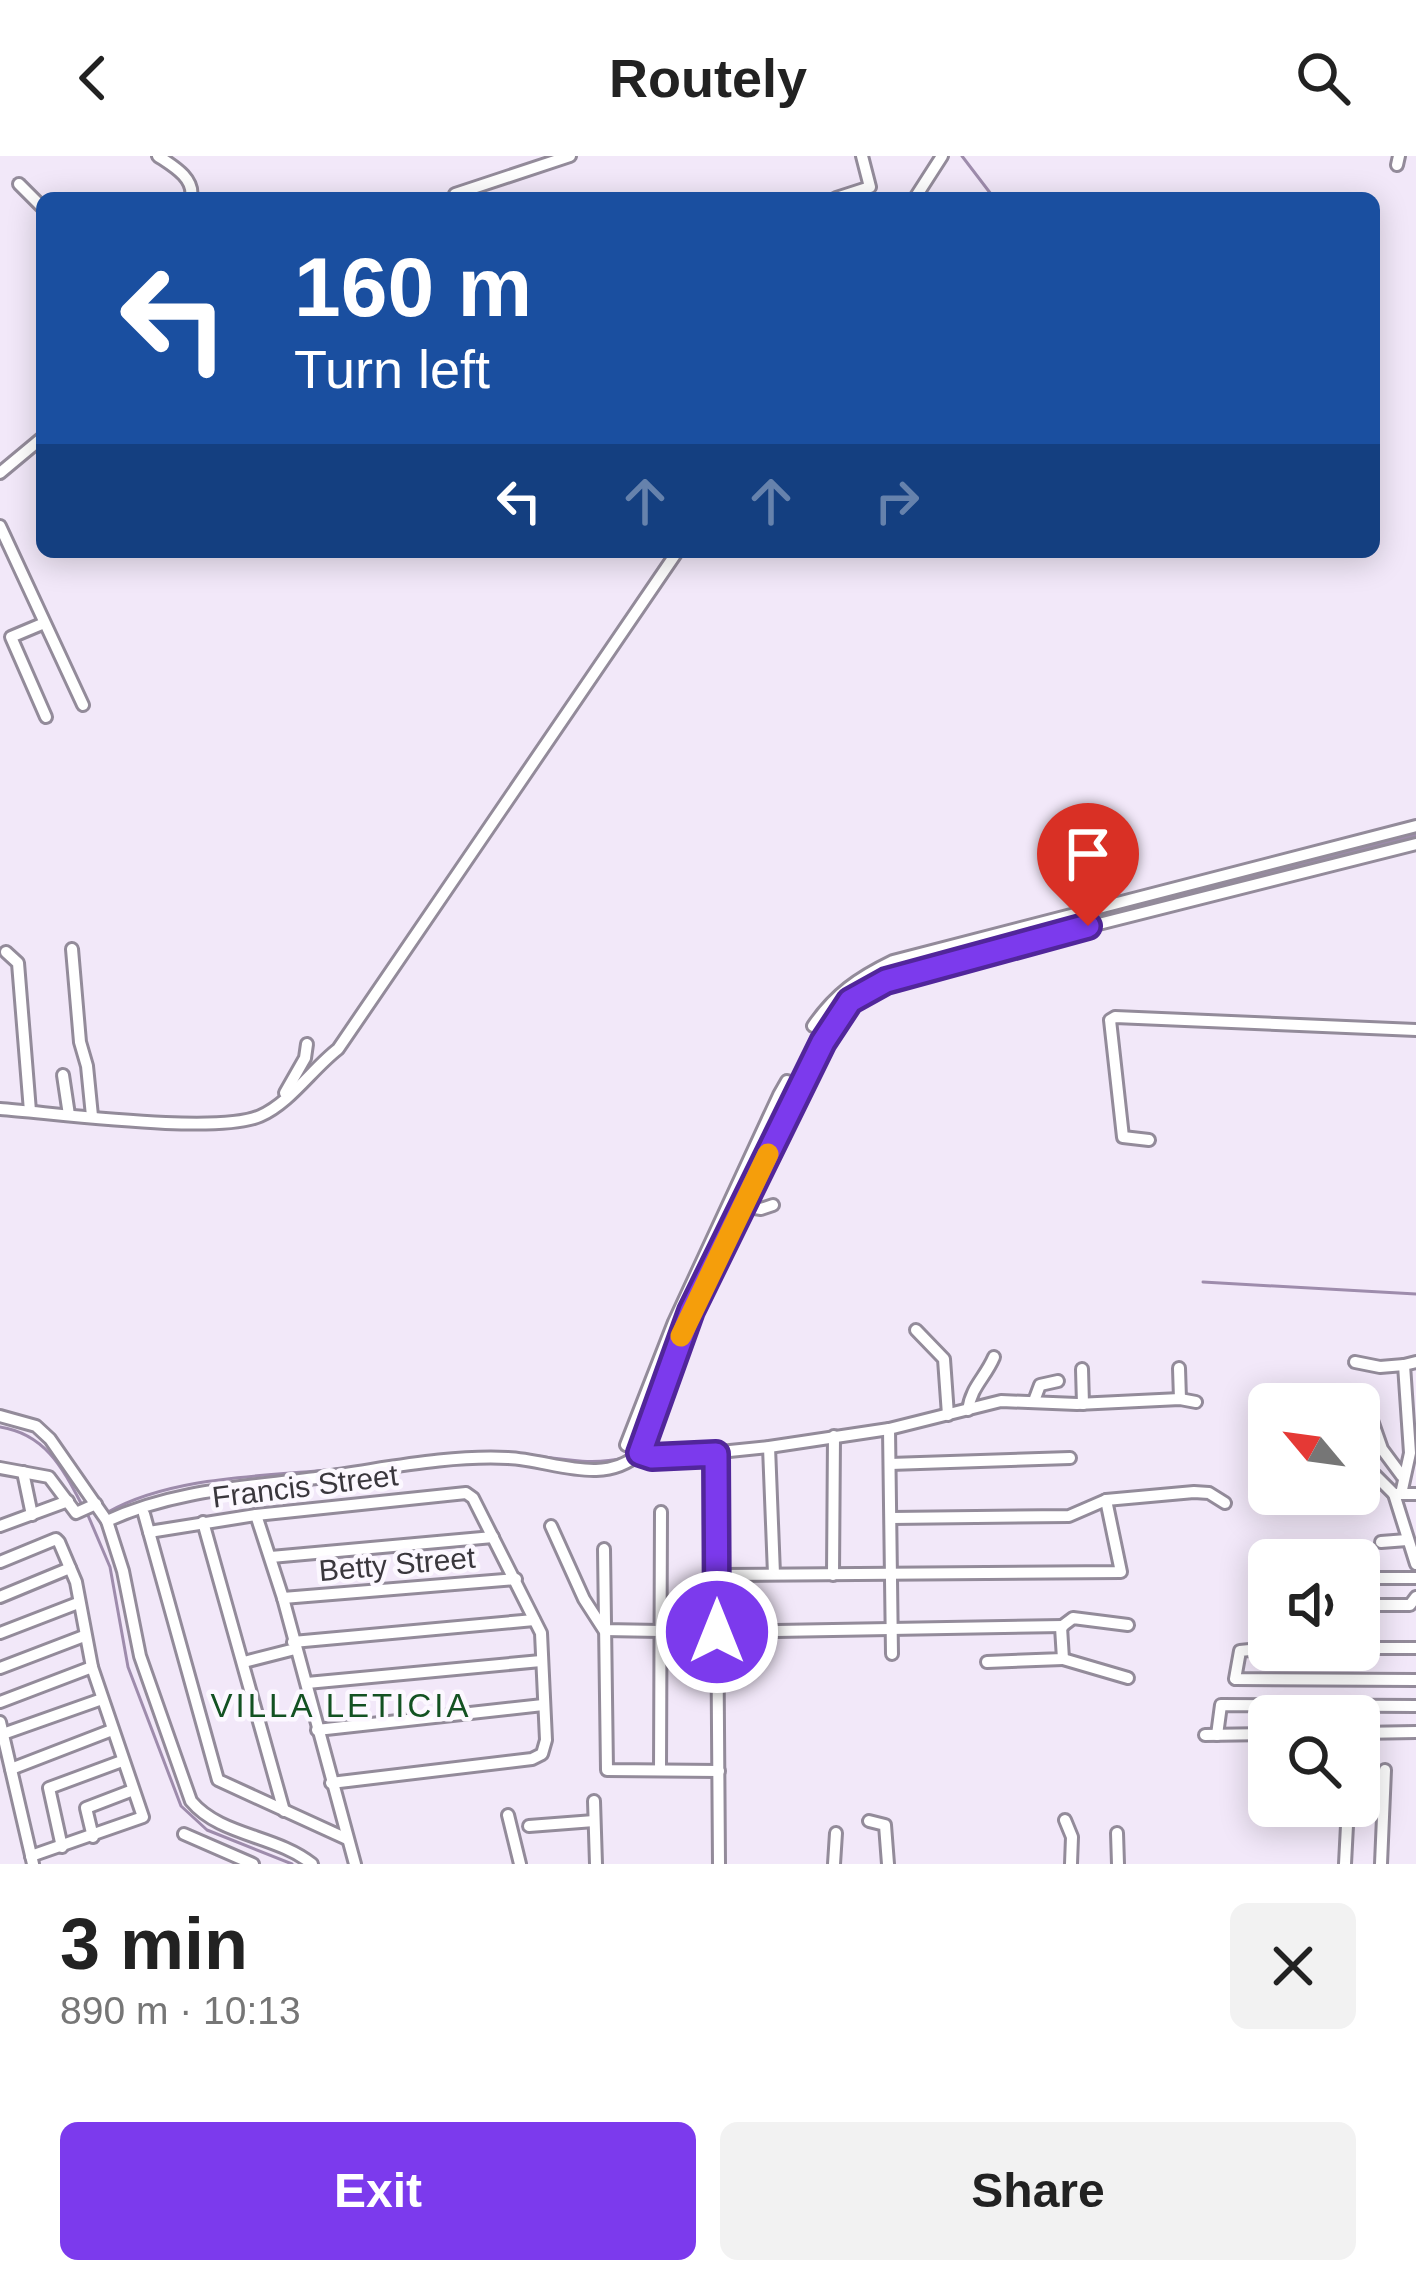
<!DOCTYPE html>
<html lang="en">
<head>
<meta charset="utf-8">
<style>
	body { margin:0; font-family:Helvetica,sans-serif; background:#f2f2f2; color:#222; height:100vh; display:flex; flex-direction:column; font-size:45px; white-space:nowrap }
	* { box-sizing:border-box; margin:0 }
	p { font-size:39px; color:#767676 }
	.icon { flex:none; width:66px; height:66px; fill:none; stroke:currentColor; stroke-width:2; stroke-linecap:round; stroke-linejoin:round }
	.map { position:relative; height:1708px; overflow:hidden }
	.panel { display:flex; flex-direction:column; background:#fff; flex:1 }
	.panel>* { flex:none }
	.hud { position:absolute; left:36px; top:36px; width:1344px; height:366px; border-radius:18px; box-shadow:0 6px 30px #0003; background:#1a4fa0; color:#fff; overflow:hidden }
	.needle { width:78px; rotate:299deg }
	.tools { position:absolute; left:1248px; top:1227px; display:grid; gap:24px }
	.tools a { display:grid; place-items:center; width:132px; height:132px; border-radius:18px; background:#fff; box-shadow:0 6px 30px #0003; font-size:60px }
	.pin { position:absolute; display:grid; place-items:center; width:102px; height:102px; color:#fff; margin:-123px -51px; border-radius:50% 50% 50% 0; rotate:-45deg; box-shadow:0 0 12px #0007 }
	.pin .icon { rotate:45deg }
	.me { position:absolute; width:132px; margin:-66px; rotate:0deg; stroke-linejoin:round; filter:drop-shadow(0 0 9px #0008) }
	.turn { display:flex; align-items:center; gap:42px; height:252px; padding:0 60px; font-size:54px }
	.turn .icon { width:156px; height:156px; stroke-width:2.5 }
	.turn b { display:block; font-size:84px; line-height:102px }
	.lanes { display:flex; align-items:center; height:114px; padding:0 60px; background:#0003; justify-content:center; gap:60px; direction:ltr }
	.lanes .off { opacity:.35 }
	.round { display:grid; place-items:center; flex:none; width:126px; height:126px; border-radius:18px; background:#f2f2f2 }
	.head { display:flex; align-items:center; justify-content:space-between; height:204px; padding:0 60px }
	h1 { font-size:72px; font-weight:700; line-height:90px }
	.cta { display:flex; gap:24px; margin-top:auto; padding:24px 60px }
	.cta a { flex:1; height:138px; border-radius:18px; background:#7c3aed; color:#fff; font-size:48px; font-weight:700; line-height:138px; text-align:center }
	.cta a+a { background:#f2f2f2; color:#222 }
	header { display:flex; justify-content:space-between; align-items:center; height:156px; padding:0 60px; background:#fff; font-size:54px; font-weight:700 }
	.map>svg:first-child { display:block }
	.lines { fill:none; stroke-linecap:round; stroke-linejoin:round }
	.stream { stroke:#9e8cac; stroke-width:3 }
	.minor-casing { stroke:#938b9a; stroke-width:16 }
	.minor { stroke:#fff; stroke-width:10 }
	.route-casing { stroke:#51269a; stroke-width:30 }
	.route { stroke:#7c3aed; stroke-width:21 }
	.slow { stroke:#f59e0b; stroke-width:21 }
	.labels { text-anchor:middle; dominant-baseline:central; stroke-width:9; stroke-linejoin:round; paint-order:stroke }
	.street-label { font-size:30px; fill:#3a373d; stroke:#fcf8ff }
	.neighbourhood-label { font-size:33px; letter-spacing:3px; fill:#135222; stroke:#fcf8ff }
</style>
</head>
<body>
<header><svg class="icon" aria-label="back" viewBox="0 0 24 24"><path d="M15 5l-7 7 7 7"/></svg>Routely<svg class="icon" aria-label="search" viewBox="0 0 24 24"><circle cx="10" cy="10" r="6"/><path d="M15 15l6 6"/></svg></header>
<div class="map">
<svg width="1416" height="1708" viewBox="0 0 1416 1708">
	<rect width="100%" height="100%" fill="#f2e8f9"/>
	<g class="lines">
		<g class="stream">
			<polyline points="962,0 994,42"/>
			<polyline points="952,797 1416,679"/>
			<polyline points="929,803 946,799"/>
			<polyline points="867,825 921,805"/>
			<polyline points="796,924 828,858"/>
			<polyline points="706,1110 791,933"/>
			<polyline points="1203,1126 1416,1138"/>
			<path d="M0,1271c45,7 62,40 82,78"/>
			<path d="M470,1297c52,-7 102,17 154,5l12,-18 24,-66"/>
			<path d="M108,1356c68,-38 162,-35 239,-44"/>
			<polyline points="87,1357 110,1411 128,1511 181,1650 207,1674 292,1708"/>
		</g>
		<defs>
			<g id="minor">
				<path d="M158,0c15,10 37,22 33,42"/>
				<polyline points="1397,9 1399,0"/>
				<polyline points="19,28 42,51"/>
				<polyline points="455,38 570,0"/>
				<polyline points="836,42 870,31 862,0"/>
				<polyline points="915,42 942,0"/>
				<polyline points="0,317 42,282"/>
				<polyline points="0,370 83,549"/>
				<polyline points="42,468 11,481 46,561"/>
				<polyline points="72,793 80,886 87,910 92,960"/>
				<polyline points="6,796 18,807 30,955"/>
				<path d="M813,870c22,-32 45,-48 80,-65l523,-135"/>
				<polyline points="63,919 69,959"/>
				<polyline points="285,937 305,902 307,888"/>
				<path d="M0,953c55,4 216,26 260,7 30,-13 52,-47 78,-67l339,-497"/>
				<polyline points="1149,984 1123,981 1110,864 1115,861 1416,874"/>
				<polyline points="742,1050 761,1053 773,1049"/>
				<polyline points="916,1174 944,1203 948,1259"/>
				<polyline points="1355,1206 1380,1211 1404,1209"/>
				<polyline points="1179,1212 1180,1243"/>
				<polyline points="1082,1213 1083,1248"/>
				<polyline points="1362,1236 1382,1293 1402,1320"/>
				<polyline points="1034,1245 1040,1229 1058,1225"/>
				<path d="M968,1254c3,-23 17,-32 26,-53"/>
				<path d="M0,1260l36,10 14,13 57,82 16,50 17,85 51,145c29,35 85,34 121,63"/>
				<polyline points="889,1273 892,1498"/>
				<polyline points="626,1289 674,1166 779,939 787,925 801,932"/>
				<polyline points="769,1291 774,1418"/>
				<polyline points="640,1297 652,1301 671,1301 769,1291 889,1273 1001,1245 1077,1248 1180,1243 1196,1246"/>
				<polyline points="716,1297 719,1708"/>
				<polyline points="890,1308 1070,1302"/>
				<polyline points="0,1312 49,1321 76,1357 96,1348"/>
				<polyline points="23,1316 32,1359"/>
				<polyline points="1359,1320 1375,1319 1394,1338"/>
				<polyline points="1401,1338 1410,1297 1404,1209 1416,1206"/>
				<polyline points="1416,1338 1394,1338 1416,1408"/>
				<polyline points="144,1358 218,1624 347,1683"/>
				<polyline points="256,1359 283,1442 355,1708"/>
				<polyline points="891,1362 1069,1360 1106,1344 1194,1336 1209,1337 1225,1347"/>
				<path d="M107,1365c68,-32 143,-34 216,-44 61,-8 123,-22 185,-19 45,2 94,29 132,-5l51,-142 132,-268c23,-45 43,-56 89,-72l504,-127"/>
				<polyline points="203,1366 284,1655"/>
				<polyline points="0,1370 68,1345"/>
				<polyline points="551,1370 584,1443 604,1474 717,1476 1063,1470"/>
				<polyline points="149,1376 256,1359 466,1337 473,1342 541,1477 546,1584 542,1598 532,1603 331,1627"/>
				<polyline points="1381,1386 1407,1384"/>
				<polyline points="604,1393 607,1614 719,1615"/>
				<polyline points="271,1401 493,1381"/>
				<polyline points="0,1406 56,1383 59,1386 76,1426 92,1511 143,1661 31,1700"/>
				<polyline points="717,1419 1121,1416 1106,1344"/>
				<polyline points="833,1419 834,1280"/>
				<polyline points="1359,1422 1416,1422"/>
				<polyline points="1269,1423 1260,1427 1262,1448 1269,1449"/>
				<polyline points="0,1441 70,1412"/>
				<polyline points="283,1442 516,1423"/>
				<polyline points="1359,1449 1410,1449 1416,1441"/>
				<polyline points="0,1477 78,1447"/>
				<polyline points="293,1486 534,1464"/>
				<polyline points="1269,1492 1240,1495 1235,1523 1416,1524"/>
				<polyline points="1359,1492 1416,1492"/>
				<polyline points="1063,1503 1128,1522"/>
				<polyline points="244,1506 295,1493"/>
				<polyline points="987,1506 1063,1503 1061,1471 1073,1462 1128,1469"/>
				<polyline points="0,1512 84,1480"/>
				<polyline points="307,1527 541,1505"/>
				<polyline points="0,1546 92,1511"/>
				<polyline points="0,1566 33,1708"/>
				<polyline points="317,1574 543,1549"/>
				<polyline points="1359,1577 1416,1576"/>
				<polyline points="0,1579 102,1543"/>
				<polyline points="1205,1579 1269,1578"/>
				<polyline points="1217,1579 1221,1549 1416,1550"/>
				<polyline points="11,1613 112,1574"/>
				<polyline points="660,1614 661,1356"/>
				<polyline points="594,1645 596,1708"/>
				<polyline points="508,1659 520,1708"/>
				<polyline points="1065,1664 1072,1681 1071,1708"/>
				<polyline points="869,1665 885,1669 888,1708"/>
				<polyline points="529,1670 594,1665"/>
				<polyline points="1117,1677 1118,1708"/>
				<polyline points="184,1678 253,1708"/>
				<polyline points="93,1681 86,1652 133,1634"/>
				<polyline points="62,1691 49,1632 122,1605"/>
				<polyline points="834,1708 836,1677"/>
				<polyline points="1345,1708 1348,1650"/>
				<polyline points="1381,1708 1385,1614"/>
			</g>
		</defs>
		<use href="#minor" class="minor-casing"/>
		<use href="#minor" class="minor"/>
	</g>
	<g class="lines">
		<defs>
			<polyline id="route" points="717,1476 716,1298 652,1301 640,1297 691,1155 823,886 850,845 886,825 1088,770"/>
		</defs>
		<use href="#route" class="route-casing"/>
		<use href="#route" class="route"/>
		<polyline class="slow" points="681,1180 768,998"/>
	</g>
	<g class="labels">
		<g class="street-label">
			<text transform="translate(305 1330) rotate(-7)">Francis Street</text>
			<text transform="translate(397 1408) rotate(-5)">Betty Street</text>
		</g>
		<g class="neighbourhood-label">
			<text x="341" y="1549">VILLA LETICIA</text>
		</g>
	</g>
</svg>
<div class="tools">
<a><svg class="needle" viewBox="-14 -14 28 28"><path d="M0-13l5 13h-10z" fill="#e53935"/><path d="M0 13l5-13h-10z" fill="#767676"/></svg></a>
<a><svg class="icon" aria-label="sound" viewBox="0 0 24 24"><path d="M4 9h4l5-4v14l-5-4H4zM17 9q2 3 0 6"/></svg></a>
<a><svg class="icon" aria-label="search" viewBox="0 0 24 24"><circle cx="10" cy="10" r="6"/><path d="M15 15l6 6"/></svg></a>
</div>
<div class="pin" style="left:1088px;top:770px;background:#d93025"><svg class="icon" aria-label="arrive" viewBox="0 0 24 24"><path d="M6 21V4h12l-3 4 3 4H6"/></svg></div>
<svg class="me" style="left:717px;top:1476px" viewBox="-20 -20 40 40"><circle r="17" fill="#7c3aed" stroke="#fff" stroke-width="3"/><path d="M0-11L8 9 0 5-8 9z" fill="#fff"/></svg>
<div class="hud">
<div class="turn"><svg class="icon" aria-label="left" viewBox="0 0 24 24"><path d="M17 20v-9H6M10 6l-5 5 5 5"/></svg><div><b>160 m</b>Turn left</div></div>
<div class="lanes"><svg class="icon" aria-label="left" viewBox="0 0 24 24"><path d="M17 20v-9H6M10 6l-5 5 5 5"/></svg><svg class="icon off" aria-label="ahead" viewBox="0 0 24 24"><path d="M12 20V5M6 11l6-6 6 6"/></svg><svg class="icon off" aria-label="ahead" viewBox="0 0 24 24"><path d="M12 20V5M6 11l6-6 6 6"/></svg><svg class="icon off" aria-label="right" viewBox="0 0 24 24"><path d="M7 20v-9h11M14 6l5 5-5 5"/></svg></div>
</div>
</div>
<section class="panel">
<div class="head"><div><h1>3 min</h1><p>890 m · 10:13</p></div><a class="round"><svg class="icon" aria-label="close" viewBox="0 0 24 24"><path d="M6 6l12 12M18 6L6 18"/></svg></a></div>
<div class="cta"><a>Exit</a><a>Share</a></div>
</section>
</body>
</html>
